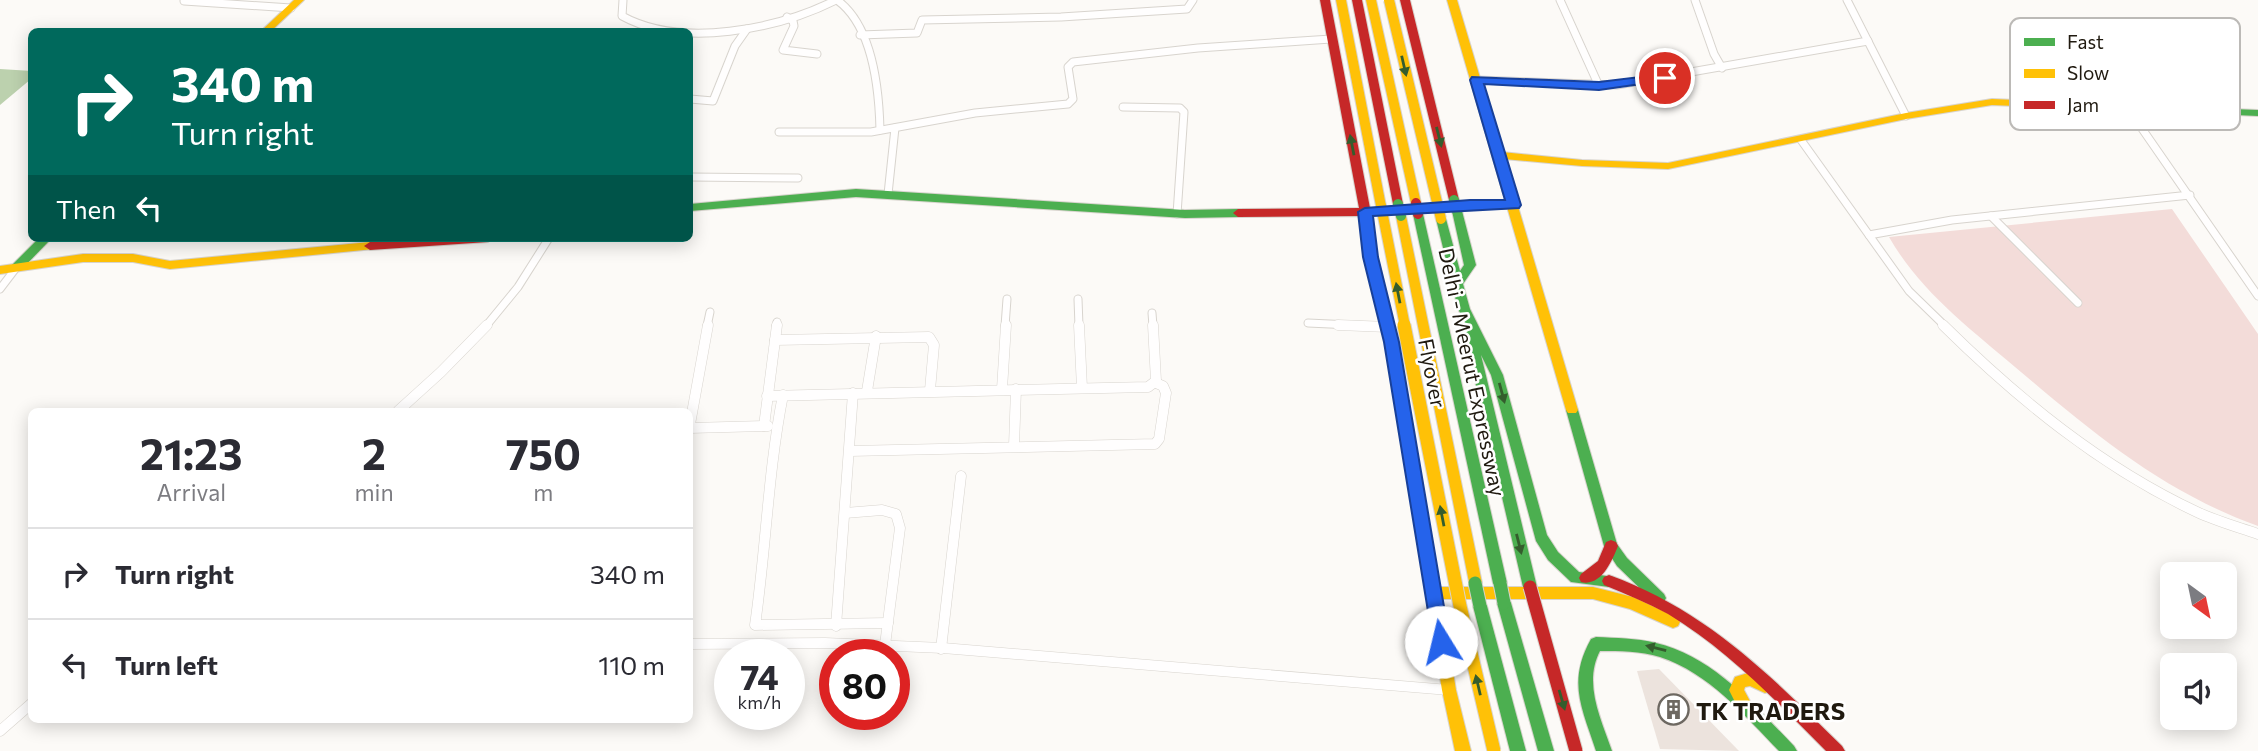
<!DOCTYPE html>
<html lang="en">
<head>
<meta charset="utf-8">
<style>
	body { margin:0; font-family:Commissioner,sans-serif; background:#f2f2f3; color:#2b2b33; height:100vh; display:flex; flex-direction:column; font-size:26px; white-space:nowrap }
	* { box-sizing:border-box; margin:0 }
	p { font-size:23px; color:#7c7c81 }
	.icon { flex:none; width:38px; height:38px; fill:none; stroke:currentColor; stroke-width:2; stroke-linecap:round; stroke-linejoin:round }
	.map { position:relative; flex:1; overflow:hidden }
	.drawer { position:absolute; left:28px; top:408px; width:665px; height:315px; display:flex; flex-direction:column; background:#fff; border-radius:10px; box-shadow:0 4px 18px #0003 }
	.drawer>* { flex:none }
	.banner { position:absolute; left:28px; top:28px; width:665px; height:214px; border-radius:10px; box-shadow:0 4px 18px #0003; background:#00695c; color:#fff; overflow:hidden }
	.needle { width:46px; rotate:147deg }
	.buttons { position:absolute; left:2160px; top:562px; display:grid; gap:14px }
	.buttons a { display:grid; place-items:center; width:77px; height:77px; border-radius:10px; background:#fff; box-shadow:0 4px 18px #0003; font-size:35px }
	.speed { position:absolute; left:714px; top:639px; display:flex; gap:14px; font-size:35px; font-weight:700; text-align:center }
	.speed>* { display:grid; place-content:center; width:91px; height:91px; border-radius:50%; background:#fff; box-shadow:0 4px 18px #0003; line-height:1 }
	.speed small { font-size:18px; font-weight:400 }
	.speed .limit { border:10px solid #d22; background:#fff; color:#111 }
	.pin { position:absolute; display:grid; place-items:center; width:60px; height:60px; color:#fff; margin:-30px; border:4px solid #fff; border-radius:50%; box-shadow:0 2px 7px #0007 }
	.me { position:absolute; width:77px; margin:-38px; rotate:351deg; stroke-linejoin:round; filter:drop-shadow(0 0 5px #0008) }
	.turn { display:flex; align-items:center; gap:24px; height:147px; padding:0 28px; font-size:32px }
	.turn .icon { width:91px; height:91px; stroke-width:2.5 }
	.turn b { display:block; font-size:49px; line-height:60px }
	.then { display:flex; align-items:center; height:66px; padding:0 28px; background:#0003; gap:14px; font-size:26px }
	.eta { display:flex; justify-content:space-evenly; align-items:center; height:119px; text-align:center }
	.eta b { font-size:42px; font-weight:700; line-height:49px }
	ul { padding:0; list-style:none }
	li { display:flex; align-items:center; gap:21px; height:91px; padding:0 28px; border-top:2px solid #e1e1e2 }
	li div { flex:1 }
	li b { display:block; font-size:26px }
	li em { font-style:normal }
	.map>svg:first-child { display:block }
	.green { fill:#f3dcd9 }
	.water { fill:#bcd1ae }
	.building { fill:#ece3dd }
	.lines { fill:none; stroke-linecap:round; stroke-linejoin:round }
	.street-far1-casing { stroke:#d8d4ce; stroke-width:9 }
	.street-casing { stroke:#d8d4ce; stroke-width:11 }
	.fast-casing { stroke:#d8d4ce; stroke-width:2 }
	.slow-casing { stroke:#d8d4ce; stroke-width:2 }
	.jam-casing { stroke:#d8d4ce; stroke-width:2 }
	.street-far1 { stroke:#fffefe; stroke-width:7 }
	.street { stroke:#fffefe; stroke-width:10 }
	.fast { fill:#4caf50; fill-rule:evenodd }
	.slow { fill:#ffc107; fill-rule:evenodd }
	.jam { fill:#c62828; fill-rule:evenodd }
	.fast-bridge-far1-casing { stroke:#d8d4ce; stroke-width:12; stroke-linecap:butt }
	.fast-bridge-casing { stroke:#d8d4ce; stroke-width:15; stroke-linecap:butt }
	.slow-bridge-far1-casing { stroke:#d8d4ce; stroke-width:12; stroke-linecap:butt }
	.slow-bridge-casing { stroke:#d8d4ce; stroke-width:15; stroke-linecap:butt }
	.jam-bridge-far1-casing { stroke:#d8d4ce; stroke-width:12; stroke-linecap:butt }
	.jam-bridge-casing { stroke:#d8d4ce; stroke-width:15; stroke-linecap:butt }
	.fast-bridge-far1 { stroke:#4caf50; stroke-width:10 }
	.fast-bridge { stroke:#4caf50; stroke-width:13 }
	.slow-bridge-far1 { stroke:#ffc107; stroke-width:10 }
	.slow-bridge { stroke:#ffc107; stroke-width:13 }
	.jam-bridge-far1 { stroke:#c62828; stroke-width:10 }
	.jam-bridge { stroke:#c62828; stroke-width:13 }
	.oneway { fill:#345d2d }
	.route { fill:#2563eb; stroke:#184099; stroke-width:2 }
	.labels { text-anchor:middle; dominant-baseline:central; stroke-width:5; stroke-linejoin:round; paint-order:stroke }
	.street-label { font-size:21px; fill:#201a10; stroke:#fff }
	.near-poi-label { font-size:24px; font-weight:bold; fill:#201a10; stroke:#fff; text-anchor:start }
	.key { fill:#fff; stroke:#bcbab7; stroke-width:2 }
	.key-label { font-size:19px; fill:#201a10 }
</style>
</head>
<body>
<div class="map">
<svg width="2258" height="751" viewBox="0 0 2258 751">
	<rect width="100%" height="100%" fill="#fcfaf7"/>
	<path class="green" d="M2172,209l86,125v192c-97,-35 -166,-94 -243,-159 -47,-40 -95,-76 -126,-130z"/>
	<polygon class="water" points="0,69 32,71 31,79 0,105"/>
	<polygon class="building" points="1659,669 1739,751 1660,749 1637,671"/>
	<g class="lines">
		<defs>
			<g id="street-far1">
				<path d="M623,0l-1,16c60,33 156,13 214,-16"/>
				<path d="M837,0c36,26 42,88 43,130"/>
				<polyline points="1560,0 1599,86"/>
				<polyline points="1695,0 1714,54 1722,68"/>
				<polyline points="1847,0 1906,116"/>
				<polyline points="184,1 291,8"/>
				<polyline points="787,17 793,21 794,26 783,50 817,54"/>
				<polyline points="860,35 917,33 922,20 1061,17 1187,9 1193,0"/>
				<polyline points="1477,80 1617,85 1868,41"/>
				<polyline points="690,99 713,101 735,46 747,29"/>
				<polyline points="1123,107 1180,108 1184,112 1177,214"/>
				<polyline points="2127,107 2258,296"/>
				<polyline points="779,132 871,132 975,113 1068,104 1073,99 1068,67 1073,62 1198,48 1331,39"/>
				<polyline points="1801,140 1909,291 1945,326"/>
				<polyline points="690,177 798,178"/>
				<polyline points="888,194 895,128"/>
				<polyline points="1991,216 2078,303"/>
				<polyline points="1869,235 1952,220 2190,195"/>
				<polyline points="0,289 16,268"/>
				<polyline points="1078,299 1079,326"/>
				<polyline points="1152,313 1153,326"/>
				<polyline points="1308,323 1373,326"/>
				<polyline points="486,326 518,287 549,238"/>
				<polyline points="707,326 710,312"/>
				<polyline points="776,326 777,322"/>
				<polyline points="1005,326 1007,299"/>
			</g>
			<g id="street">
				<polyline points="1079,325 1082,388"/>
				<polyline points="1338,325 1388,327"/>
				<path d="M1943,325c75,74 158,142 254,187 19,9 41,15 61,22"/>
				<polyline points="775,340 929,337 934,345 930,390"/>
				<polyline points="1002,389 1006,325"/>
				<polyline points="867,391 876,336"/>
				<path d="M783,395c-15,76 -17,154 -28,230l133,-2"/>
				<polyline points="767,396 1148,387 1156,381 1153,325"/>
				<polyline points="398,411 441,372 487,325"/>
				<polyline points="690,424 708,325"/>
				<polyline points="764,426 777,325"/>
				<polyline points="690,428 768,426"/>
				<polyline points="1014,446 1016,389"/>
				<polyline points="850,451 1155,444 1159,439 1166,393 1163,386 1156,383"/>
				<polyline points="845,513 882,510 896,514 900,528 885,645"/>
				<polyline points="836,626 853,393"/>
				<polyline points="690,644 825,643 943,648 1449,690"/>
				<polyline points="941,649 961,476"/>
				<polyline points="0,731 32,703"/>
			</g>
			<g id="fast">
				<polygon points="2083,103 2258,110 2258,116 2079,108 2078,106"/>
				<polygon points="856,189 1185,210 1238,209 1243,213 1238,217 1185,218 856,197 690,211 690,204"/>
				<polygon points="1457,207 1462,211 1476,265 1463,284 1470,309 1503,375 1547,535 1558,552 1579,572 1614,577 1616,581 1614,585 1609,587 1571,582 1548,560 1536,541 1491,375 1481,355 1537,587 1535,591 1530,593 1525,591 1523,587 1464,334 1469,330 1458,309 1436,219 1441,215 1446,219 1460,271 1464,265 1452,211"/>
				<polygon points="1418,210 1423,214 1507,583 1505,587 1500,589 1495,587 1493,583 1413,214"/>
				<polygon points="39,238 52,238 20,271 12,271 10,268 12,265"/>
				<polygon points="1572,405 1576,407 1578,410 1617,544 1627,558 1664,594 1666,598 1664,602 1659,604 1654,602 1617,566 1604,546 1566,410 1568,407"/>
				<polygon points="1504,597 1509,599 1511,603 1554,751 1538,751 1497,603 1499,599"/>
				<polygon points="1480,600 1485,602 1487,606 1526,751 1510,751 1473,606 1475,602"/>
				<path d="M1596,637c20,1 40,1 60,6 58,14 98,62 138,103l3,5h-18c-35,-36 -70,-78 -119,-94 -20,-6 -40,-6 -60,-6 -17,32 1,68 12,100h-16c-14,-43 -29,-69 -5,-112z"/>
			</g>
			<g id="slow">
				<polygon points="294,0 304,0 270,32 260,32"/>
				<polygon points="1336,0 1346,0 1386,206 1381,210 1376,206"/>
				<polygon points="1366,0 1376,0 1421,203 1416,207 1411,203"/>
				<polygon points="1447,0 1457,0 1502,152 1582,160 1668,163 1906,113 1992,99 2083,103 2088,106 2083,109 1992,105 1906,119 1668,169 1582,166 1504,159 1578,410 1576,413 1568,413 1566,410"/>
				<polygon points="1401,212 1406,216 1482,583 1480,587 1593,587 1633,597 1678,618 1680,622 1678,626 1673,628 1630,609 1593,599 1441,599 1456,690 1471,751 1455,751 1442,690 1401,436 1402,432 1412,432 1413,436 1439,587 1470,587 1396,216"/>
				<polygon points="370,242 376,246 374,249 170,269 133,262 83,262 0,274 0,266 83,254 133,254 170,261"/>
				<polygon points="1751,672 1770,681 1772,686 1770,691 1765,693 1750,686 1745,687 1744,690 1751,703 1748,708 1743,710 1738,708 1729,690 1735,677"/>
			</g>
			<g id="jam">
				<polygon points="1320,0 1330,0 1370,208 1395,207 1393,204 1352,0 1362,0 1403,204 1402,206 1451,203 1449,200 1400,0 1410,0 1459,200 1458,202 1514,201 1519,205 1514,209 1470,209 1371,216 1376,257 1398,342 1413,436 1412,440 1402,440 1401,436 1386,342 1364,257 1360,216 1238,217 1233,213 1238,209 1359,208"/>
				<polygon points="432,238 494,238 488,242 370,250 364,246 370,242"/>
				<path d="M1611,540l5,2 2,4c-6,15 -17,41 -37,36l-2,-4 2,-4 17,-13 8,-19z"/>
				<path d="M1609,575c97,35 161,100 233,171l3,5h-19c-49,-49 -98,-101 -158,-137 -21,-11 -42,-20 -64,-29l-2,-4 2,-4z"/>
			</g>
		</defs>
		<use href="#street-far1" class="street-far1-casing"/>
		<use href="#street" class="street-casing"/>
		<use href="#fast" class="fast-casing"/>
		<use href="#slow" class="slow-casing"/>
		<use href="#jam" class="jam-casing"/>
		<use href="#street-far1" class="street-far1"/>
		<use href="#street" class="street"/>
		<use href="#fast" class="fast"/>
		<use href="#slow" class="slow"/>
		<use href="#jam" class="jam"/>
		<defs>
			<g id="fast-bridge-far1">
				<polyline points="1454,200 1457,211"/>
				<polyline points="1398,204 1401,216"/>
			</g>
			<g id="fast-bridge">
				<polyline points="1475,583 1480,606"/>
				<polyline points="1500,583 1504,603"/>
			</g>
			<g id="slow-bridge-far1">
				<polyline points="1389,0 1441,219"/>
				<polyline points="1381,206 1405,326"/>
			</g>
			<polyline id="slow-bridge" points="1404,325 1460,606 1494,751"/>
			<polyline id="jam-bridge-far1" points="1416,203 1418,214"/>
			<polyline id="jam-bridge" points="1530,587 1576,751"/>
		</defs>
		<use href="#fast-bridge-far1" class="fast-bridge-far1-casing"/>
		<use href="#fast-bridge" class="fast-bridge-casing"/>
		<use href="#slow-bridge-far1" class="slow-bridge-far1-casing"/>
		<use href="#slow-bridge" class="slow-bridge-casing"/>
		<use href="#jam-bridge-far1" class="jam-bridge-far1-casing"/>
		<use href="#jam-bridge" class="jam-bridge-casing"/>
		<use href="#fast-bridge-far1" class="fast-bridge-far1"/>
		<use href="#fast-bridge" class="fast-bridge"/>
		<use href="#slow-bridge-far1" class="slow-bridge-far1"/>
		<use href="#slow-bridge" class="slow-bridge"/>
		<use href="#jam-bridge-far1" class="jam-bridge-far1"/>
		<use href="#jam-bridge" class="jam-bridge"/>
	</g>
	<defs><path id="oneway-solid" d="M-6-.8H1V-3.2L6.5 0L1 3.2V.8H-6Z" transform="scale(1.75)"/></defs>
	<g class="oneway">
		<use href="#oneway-solid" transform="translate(1404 66) rotate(77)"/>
		<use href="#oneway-solid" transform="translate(1439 137) rotate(76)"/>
		<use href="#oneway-solid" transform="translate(1352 145) rotate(-101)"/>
		<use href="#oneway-solid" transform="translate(1398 293) rotate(-101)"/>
		<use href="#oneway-solid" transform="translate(1502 393) rotate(75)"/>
		<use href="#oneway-solid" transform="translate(1442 516) rotate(-101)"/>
		<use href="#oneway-solid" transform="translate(1519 544) rotate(76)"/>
		<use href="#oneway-solid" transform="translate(1656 648) rotate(-166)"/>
		<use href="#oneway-solid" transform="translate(1478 685) rotate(-103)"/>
		<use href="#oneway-solid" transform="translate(1562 700) rotate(74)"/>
	</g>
	<polygon class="route" points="1665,74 1671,78 1669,80 1599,90 1484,84 1521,205 1519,208 1373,216 1378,257 1399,342 1450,642 1447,648 1441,650 1434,648 1384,342 1363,257 1358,212 1365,208 1470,200 1505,200 1470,80 1472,77 1599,82"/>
	<defs>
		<symbol id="building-ring" viewBox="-11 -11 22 22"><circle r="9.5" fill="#fff" stroke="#6d6861" stroke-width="1.5"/><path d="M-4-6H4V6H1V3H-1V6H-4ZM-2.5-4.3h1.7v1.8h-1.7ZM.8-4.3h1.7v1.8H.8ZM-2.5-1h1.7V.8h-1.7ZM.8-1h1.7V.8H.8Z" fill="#6d6861"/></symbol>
	</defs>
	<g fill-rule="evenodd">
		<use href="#building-ring" x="1656" y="692" width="35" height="35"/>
	</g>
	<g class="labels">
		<g class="street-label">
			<text transform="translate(1473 372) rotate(78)">Delhi - Meerut Expressway</text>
			<text transform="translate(1433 373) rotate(79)">Flyover</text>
		</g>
		<g class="near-poi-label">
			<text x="1696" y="710">TK TRADERS</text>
		</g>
	</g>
	<rect x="2010" y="18" width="230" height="112" rx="10" class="key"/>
	<rect x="2024" y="38" width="31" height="8" fill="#4caf50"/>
	<rect x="2024" y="69" width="31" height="9" fill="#ffc107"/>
	<rect x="2024" y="101" width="31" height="8" fill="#c62828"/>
	<g class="key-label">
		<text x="2067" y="49">Fast</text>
		<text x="2067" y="80">Slow</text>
		<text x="2067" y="112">Jam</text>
	</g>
</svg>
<div class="buttons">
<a><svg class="needle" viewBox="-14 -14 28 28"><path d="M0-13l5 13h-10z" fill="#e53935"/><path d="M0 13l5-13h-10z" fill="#7c7c81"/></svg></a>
<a><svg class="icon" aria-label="sound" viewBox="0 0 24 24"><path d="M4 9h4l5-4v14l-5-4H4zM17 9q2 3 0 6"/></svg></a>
</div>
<div class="speed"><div>74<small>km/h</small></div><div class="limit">80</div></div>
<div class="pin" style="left:1665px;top:78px;background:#d93025"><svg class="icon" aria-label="arrive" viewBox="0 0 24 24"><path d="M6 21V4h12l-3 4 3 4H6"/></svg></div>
<svg class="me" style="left:1441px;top:642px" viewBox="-20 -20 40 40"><circle r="19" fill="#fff"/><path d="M0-13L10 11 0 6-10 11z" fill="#2563eb"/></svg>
<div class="banner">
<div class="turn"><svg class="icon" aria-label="right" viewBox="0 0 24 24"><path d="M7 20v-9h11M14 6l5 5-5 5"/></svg><div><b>340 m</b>Turn right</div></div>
<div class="then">Then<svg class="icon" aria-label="left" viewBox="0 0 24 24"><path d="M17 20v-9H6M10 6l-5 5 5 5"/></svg></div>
</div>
<section class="drawer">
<div class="eta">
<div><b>21:23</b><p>Arrival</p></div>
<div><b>2</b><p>min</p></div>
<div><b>750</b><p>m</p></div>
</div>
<ul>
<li><svg class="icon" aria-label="right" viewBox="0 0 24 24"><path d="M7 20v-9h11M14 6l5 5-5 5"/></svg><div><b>Turn right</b></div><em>340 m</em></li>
<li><svg class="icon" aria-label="left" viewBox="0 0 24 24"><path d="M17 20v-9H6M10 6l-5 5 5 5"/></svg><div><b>Turn left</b></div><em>110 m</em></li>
</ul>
</section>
</div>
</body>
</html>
